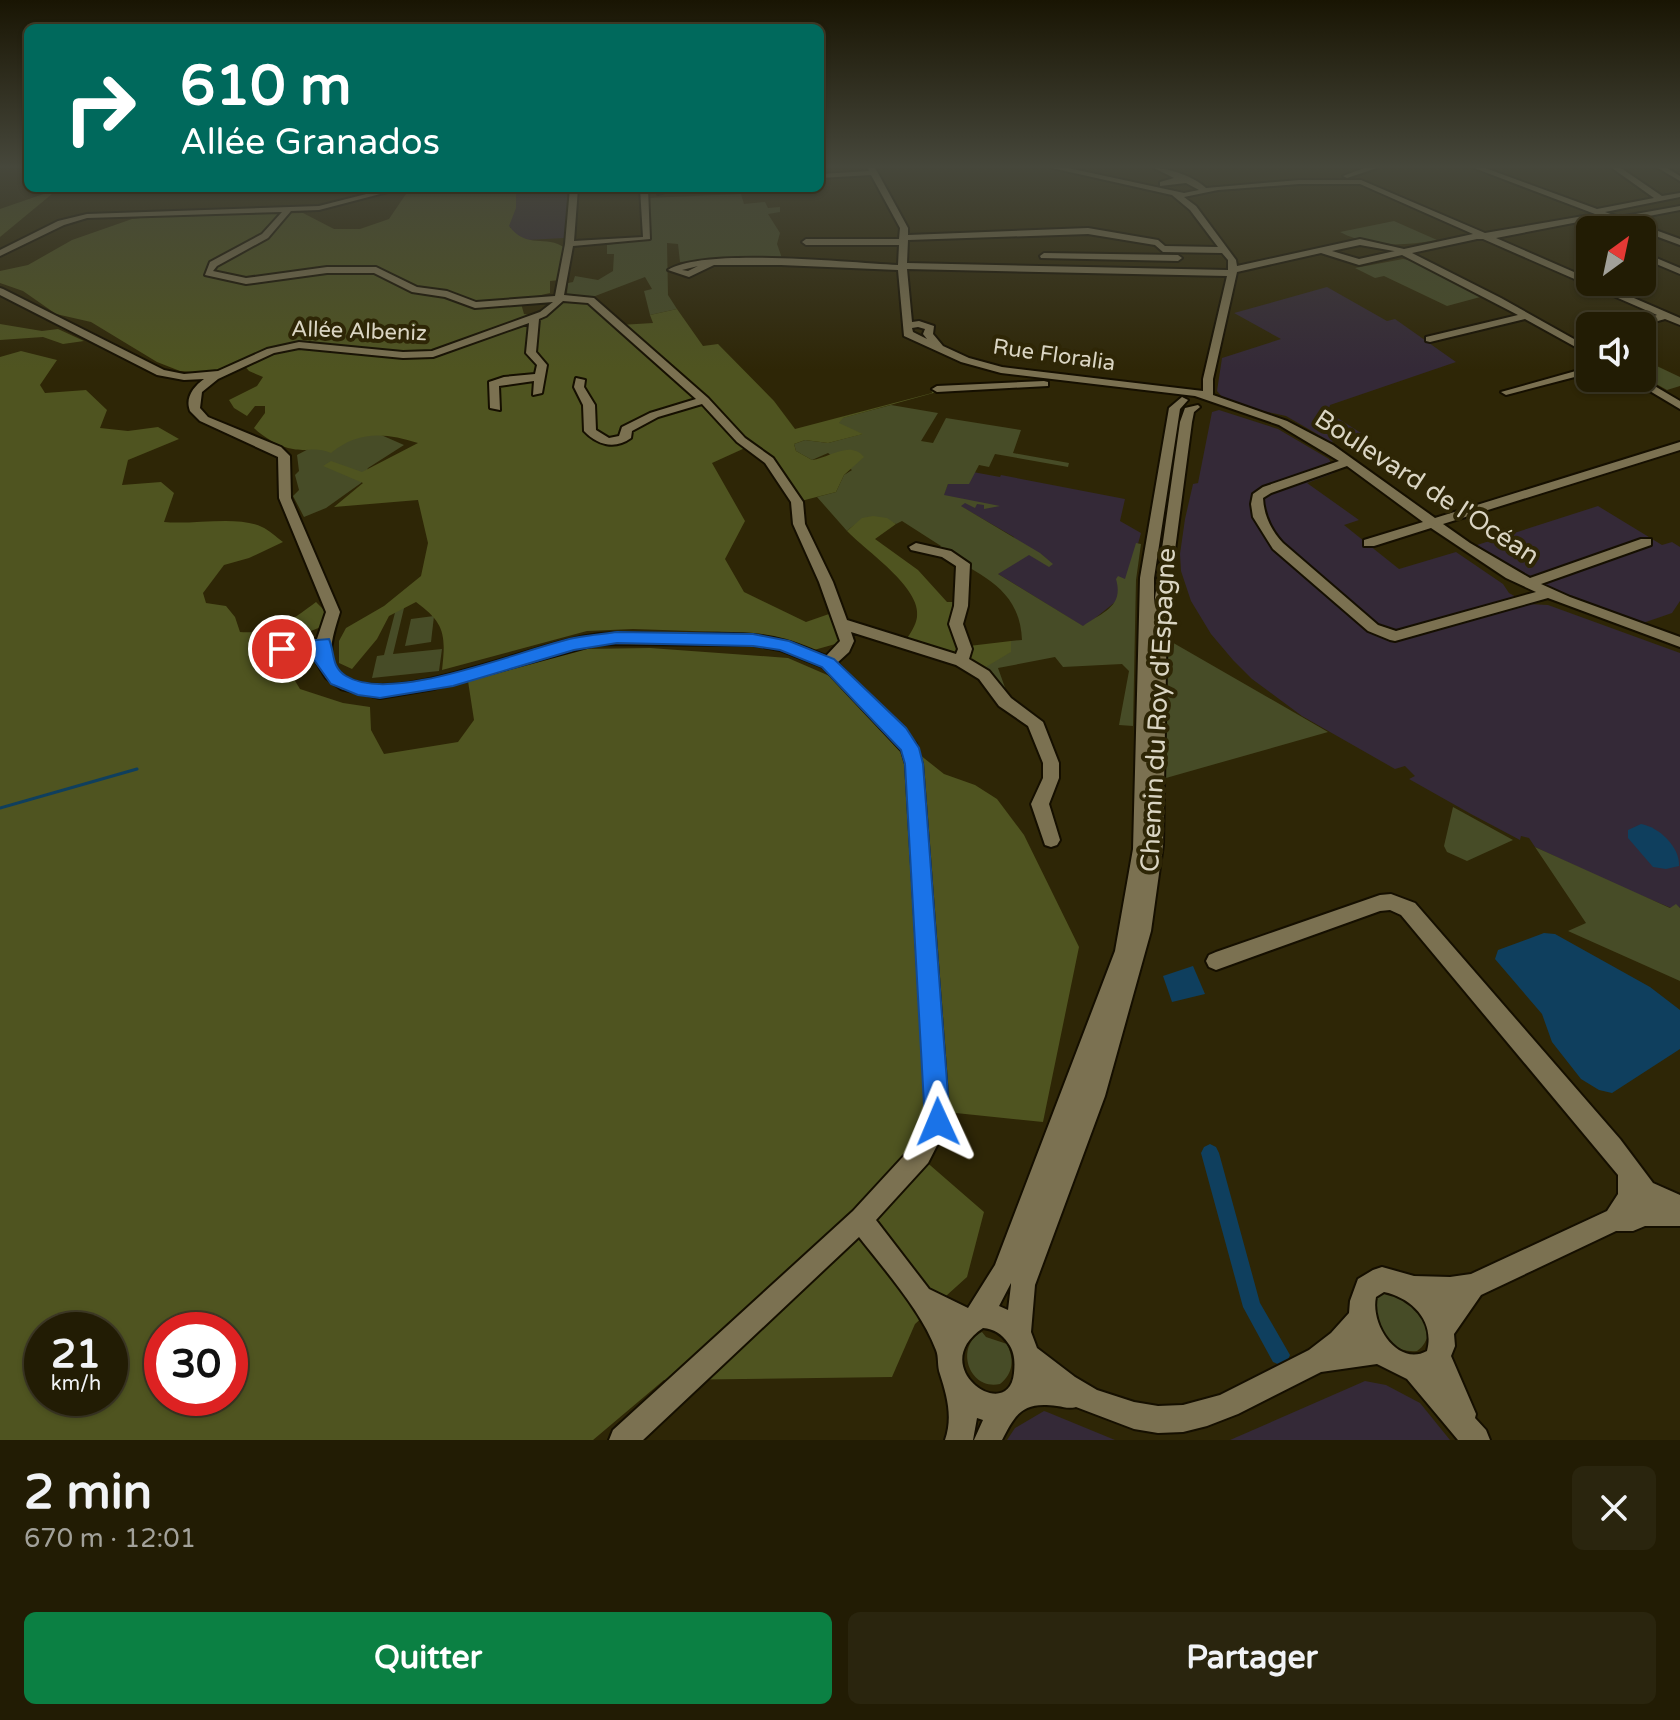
<!DOCTYPE html>
<html lang="fr">
<head>
<meta charset="utf-8">
<style>
	body { margin:0; font-family:"Varela Round",sans-serif; background:#2a250e; color:#f1f3f6; height:100vh; display:flex; flex-direction:column; font-size:30px; white-space:nowrap }
	* { box-sizing:border-box; margin:0 }
	p { font-size:26px; color:#a2a19a }
	.icon { flex:none; width:44px; height:44px; fill:none; stroke:currentColor; stroke-width:2; stroke-linecap:round; stroke-linejoin:round }
	.map { position:relative; height:1440px; overflow:hidden }
	.drawer { display:flex; flex-direction:column; background:#221c04; flex:1 }
	.drawer>* { flex:none }
	.guide { position:absolute; left:24px; top:24px; width:800px; height:168px; border-radius:12px; box-shadow:0 2px 6px #0004,0 0 0 2px #3f3a26; background:#00695c; color:#fff; overflow:hidden }
	.needle { width:52px; rotate:33deg }
	.fabs { position:absolute; left:1576px; top:216px; display:grid; gap:16px }
	.fabs a { display:grid; place-items:center; width:80px; height:80px; border-radius:12px; background:#221c04; box-shadow:0 2px 6px #0004,0 0 0 2px #3f3a26; font-size:40px }
	.speed { position:absolute; left:24px; top:1312px; display:flex; gap:16px; font-size:40px; font-weight:700; text-align:center }
	.speed>* { display:grid; place-content:center; width:104px; height:104px; border-radius:50%; background:#221c04; box-shadow:0 2px 6px #0004,0 0 0 2px #3f3a26; line-height:1 }
	.speed small { font-size:20px; font-weight:400 }
	.speed .limit { border:12px solid #d22; background:#fff; color:#111 }
	.pin { position:absolute; display:grid; place-items:center; width:68px; height:68px; color:#fff; margin:-34px; border:4px solid #fff; border-radius:50%; box-shadow:0 2px 8px #0007 }
	.me { position:absolute; width:88px; margin:-44px; rotate:359deg; stroke-linejoin:round; filter:drop-shadow(0 0 6px #0008) }
	.turn { display:flex; align-items:center; gap:28px; height:168px; padding:0 24px; font-size:36px }
	.turn .icon { width:104px; height:104px; stroke-width:2.5 }
	.turn b { display:block; font-size:56px; line-height:68px }
	.round { display:grid; place-items:center; flex:none; width:84px; height:84px; border-radius:12px; background:#2a250e }
	.overview { display:flex; align-items:center; justify-content:space-between; height:136px; padding:0 24px }
	h1 { font-size:48px; font-weight:700; line-height:60px }
	.action { display:flex; gap:16px; margin-top:auto; padding:16px 24px }
	.action a { flex:1; height:92px; border-radius:12px; background:#0b8043; color:#fff; font-size:32px; font-weight:700; line-height:92px; text-align:center }
	.action a+a { background:#2a250e; color:#f1f3f6 }
	.map>svg:first-child { display:block }
	.commercial { fill:#342937 }
	.green { fill:#474c27 }
	.forest { fill:#4f5420; fill-rule:evenodd }
	.water { fill:#0f3f5e }
	.lines { fill:none; stroke-linecap:round; stroke-linejoin:round }
	.stream { stroke:#0f3f5e; stroke-width:3 }
	.canal { fill:#0f3f5e; fill-rule:evenodd }
	.minor-casing { stroke:#150f00; stroke-width:4 }
	.minor { fill:#7b7151; fill-rule:evenodd }
	.route { fill:#1a73e8; stroke:#114b97; stroke-width:2 }
	.labels { text-anchor:middle; dominant-baseline:central; stroke-width:8; stroke-linejoin:round; paint-order:stroke }
	.far-street-label { font-size:22px; fill:#dad5c3; stroke:#2e2606 }
	.street-label { font-size:26px; fill:#dad5c3; stroke:#2e2606 }
</style>
</head>
<body>
<div class="map">
<svg width="1680" height="1440" viewBox="0 0 1680 1440">
	<rect width="100%" height="100%" fill="#2e2606"/>
	<g class="commercial">
		<polygon points="570,189 564,238 509,241 511,227 498,228 506,193"/>
		<polygon points="1327,287 1387,321 1395,319 1456,362 1330,405 1328,412 1361,433 1331,442 1286,416 1245,407 1223,398 1217,391 1222,358 1281,339 1234,313"/>
		<polygon points="1219,410 1278,429 1329,459 1331,463 1326,467 1334,473 1307,483 1359,520 1344,525 1399,569 1456,552 1503,584 1509,593 1528,604 1548,605 1680,653 1680,908 1676,905 1671,908 1621,887 1535,847 1529,838 1521,836 1520,840 1471,814 1409,779 1415,776 1405,766 1395,769 1302,716 1252,679 1233,660 1211,634 1191,601 1181,571 1180,554 1185,519 1193,484 1198,483 1212,412"/>
		<polygon points="973,472 1000,477 1001,475 1125,499 1120,521 1141,533 1124,595 1084,627 998,574 1014,537 943,496 948,484"/>
		<polygon points="1598,506 1662,545 1672,542 1680,547 1680,601 1672,613 1643,623 1563,593 1512,568 1477,545"/>
		<polygon points="1365,1381 1386,1385 1420,1403 1450,1440 1230,1440"/>
		<polygon points="1044,1411 1047,1412 1115,1440 1007,1440 1015,1428"/>
	</g>
	<g class="green">
		<polygon points="741,194 744,204 765,202 768,208 780,207 780,212 768,214 780,233 777,244 783,261 735,257 680,262 678,244 667,243 668,295 677,309 650,315 644,291 652,289 645,277 590,298 567,294 568,283 573,282 575,276 598,280 613,271 614,254 607,254 607,245 644,239 647,198"/>
		<path d="M1394,221l43,19c-34,6 -66,8 -97,-8z"/>
		<polygon points="1403,259 1414,261 1484,296 1447,306 1384,276 1375,278 1355,268"/>
		<polygon points="1642,359 1680,377 1680,386 1667,390 1642,376"/>
		<path d="M891,405l47,8 -17,28 12,2 13,-25 75,12 -8,23 56,10 -1,4 -73,-13 -6,13 -10,-2 -10,19h-21l-4,11 56,11 -16,3v-4l-7,-1 -2,4 -10,-5 -4,3 79,47 13,11 -4,3 -20,-12 -31,19 85,52c20,-14 41,-19 33,-47l2,-3 7,3 11,-36 5,1 -5,36 -3,146 -14,-1 10,-54 -7,-7 -59,3 -8,-10 -57,11 10,28 -27,-28 29,-16 1,-11 11,-1c-2,-54 -45,-66 -85,-91l4,-3 -39,-25 -6,3c-16,-10 -36,-6 -49,7l-30,-34 19,-5 8,-17 8,-5 -24,-17 -16,7 -16,-9 -2,-7 11,-4 23,3 34,-9 -24,-10 4,-6z"/>
		<polygon points="356,424 404,445 368,468 361,483 326,508 304,517 293,496 299,490 295,475 299,471 297,455"/>
		<polygon points="1172,570 1174,605 1170,641 1328,732 1166,778 1166,618"/>
		<polygon points="405,604 393,654 442,649 439,671 372,678 377,656 384,655 397,605"/>
		<polygon points="434,616 431,642 405,646 411,619"/>
		<polygon points="1453,807 1513,840 1467,861 1447,852 1444,846"/>
		<polygon points="1535,847 1670,908 1676,904 1680,908 1680,981 1568,931 1586,923"/>
		<path d="M1387,1289c10,6 28,13 35,21 10,13 8,33 -5,41 -17,2 -37,-10 -42,-27 -2,-8 0,-19 -1,-27z"/>
		<path d="M982,1332l4,5 21,7c7,15 7,29 -7,40 -31,7 -46,-38 -18,-52z"/>
	</g>
	<g class="forest">
		<path d="M410,188h129l-18,2 -5,4v14l-7,18c18,24 37,8 56,22l-6,32 -9,1v12l-30,7 4,14 19,4 24,-19 21,2 113,103 44,44 -33,15 33,58 -20,38 19,33 62,30 23,-8 12,24 -2,5 -25,7 -34,-12 -59,-6 -88,-3 -46,2 -145,39c4,-35 3,-47 -26,-68l-27,14 -12,23 -25,30 -13,-6v-22l7,-13 38,-22 37,-30 7,-33 -10,-43 -84,7 29,-24 -40,-17 8,-5 31,11 56,-29c-32,-10 -59,-13 -87,10 -16,-7 -23,-1 -38,-4 -13,-2 -30,-12 -39,-21l11,-15v-7h-10l-8,10 -13,-8 -5,-8 28,-14 6,-9 -14,-6 -6,-7 -39,9 -24,-2 -23,-9 -66,-40 -35,-8 -33,-23 -23,-8v-12l28,-6 44,-25 60,-21 17,-2 154,-4 31,16h26l29,-10z"/>
		<polygon points="58,189 0,237 0,209"/>
		<path d="M677,309l26,37 15,-2 56,57 21,28 137,-36 -1,-5 6,4 -94,26 -4,5 24,11 -35,9 -23,-3 -11,4 2,7 16,9c17,-2 38,-20 52,-3l-20,18 -8,17 -35,9 -51,-57 -130,-119 33,-2 -3,-8z"/>
		<polygon points="0,324 42,331 58,329 84,341 63,344 43,337 0,340"/>
		<path d="M21,351l36,9 -17,25 5,8 41,-3 21,20 -7,18 28,3 30,-4 21,12 -51,21 -6,25 39,-3 13,11 -10,29c29,3 74,-7 98,5 7,3 14,10 21,15l-34,16 -25,7 -21,28 3,10 20,3 9,11 5,15c32,2 51,-11 76,-30l11,11 -6,14 -33,13 -7,18 19,31 43,14 27,4 1,23 13,24 74,-12 16,-22 -6,-39 115,-32 67,-1 138,10 44,19 39,39 73,58 31,11 22,14 27,36 55,112 -36,175 -116,-12 -19,36 76,66 -17,65 -52,47 -23,53 -228,3 -71,60h-593v-1083zM42,1330h68v68h-68zM162,1330h68v68h-68z"/>
		<path d="M873,516l14,2 9,6 -21,15 43,31 29,32h9l5,54 -55,-16c4,-6 10,-15 11,-23 5,-29 -52,-67 -70,-86l15,-13z"/>
		<polygon points="1011,641 1011,652 984,668 969,659 969,646"/>
	</g>
	<g class="water">
		<path d="M1641,824c18,3 39,23 38,42l-13,3 -13,-2 -25,-29v-8z"/>
		<polygon points="1544,933 1555,934 1650,987 1680,1010 1680,1049 1612,1093 1599,1090 1581,1079 1552,1042 1542,1014 1495,959 1498,950"/>
		<polygon points="1193,966 1205,994 1172,1002 1163,976"/>
	</g>
	<g class="lines">
		<polyline class="stream" points="0,808 137,769"/>
		<polygon class="canal" points="1210,1144 1216,1147 1219,1153 1260,1303 1290,1355 1287,1362 1280,1365 1273,1362 1243,1307 1201,1153 1204,1147"/>
		<defs>
			<g id="minor">
				<path d="M868,168h7l3,5 30,55v7l180,-7 70,12 7,6 53,1 -28,-37 -18,-15 -120,-27h16l116,25 15,-3 -13,-7 -26,3v-4l14,-4 -20,-10c15,0 41,9 52,20l93,-8h62l124,53 110,-19 -121,-46h11l112,41 57,-11 -42,-30h9l41,28 18,-3v4l-75,15 14,5 61,-11v4l-52,10 52,19v6l-76,-28 -108,21 94,41v3h7l83,36v7l-15,-6 -25,7h-16l33,-11 -174,-76h-6l-65,14 89,45 89,50v7l-65,-36 -95,23 -4,-1v-4l92,-22 -116,-60 -43,10 -38,-12 -84,19 -24,107v16l74,26 46,24 102,73 245,-76v8l-237,74 27,19 60,35 111,-39h10v6l-110,39 29,13 110,40v10l-132,-49 -153,43 -5,-1 -22,-9 -95,-82 -20,-32 -2,-13 2,-10 10,-7 76,-26 -60,-36 -84,-29 -194,-23 -40,-11 -57,-26 -6,-66 -117,-5h-67l-25,12 -21,-7c35,-23 183,-7 230,-5l1,-20h-93l-4,-3 4,-3h93l1,-11 -29,-53 -51,3v-4l49,-3zM1299,184h61l113,50 -69,15 -44,-10 -123,27 -1,-6 -40,-54 -12,-9 34,-7zM1088,234l67,11 8,7 59,1 6,7v10l-321,-7 1,-23zM1360,245l34,6h1l-36,8 -27,-8zM698,266l-10,5 -6,-1zM907,269l320,7 -24,103v12l-201,-24 -33,-9 -26,-12 -10,-12 1,-8 -15,-5 -7,1zM918,327l7,2 -2,5 4,5 -14,-7 -1,-4zM1347,466l76,56 -59,18v6h10l57,-18 75,50 30,14 -140,39 -18,-6 -95,-82c-12,-13 -19,-27 -20,-45l8,-5z"/>
				<polygon points="1364,168 1377,168 1347,178 1343,176"/>
				<polygon points="1658,168 1667,168 1680,176 1680,181"/>
				<path d="M390,188h13l-84,22 -28,1 -23,27 -51,28 -4,5 33,7 81,-11h49l41,20 30,4 29,11 79,-6 10,-52 5,-56h8l-4,53 69,-4 -3,-49h8l2,51 -77,7 -9,49 30,3 114,100 37,40 28,20 30,44 2,22 28,58 14,38 109,34 2,-5 -9,-25 5,-18 2,-40 -14,-9 -31,-7 -2,-3 7,-4 35,8 19,13 -2,42 -5,18 9,25 -3,10 20,12 22,27 32,24 16,41v15l-10,26 11,36 -3,5 -6,2 -6,-2 -14,-41 12,-26v-15l-15,-37 -29,-20 -20,-27 -23,-14 -105,-33 3,9 -5,11 -12,11 79,81 6,20 27,358 -21,41 -52,57 53,69 39,19 27,-43 120,-314 18,-102 7,-271 29,-170 13,-11 6,3 -8,9 -26,169v27l26,-183 5,-14 13,-3 2,2 -6,5 -2,10 -25,188 -4,235 -12,86 -46,165 -70,189 -4,47 6,16 38,29 22,13 37,12 24,4 25,-1 37,-10 89,-45 22,-17 18,-20 1,-12 8,-22 15,-9 9,-3 32,9 36,1 21,-3 136,-63 11,-17v-19l-217,-260 -11,-5 -10,1 -164,59 -7,-3 -3,-6 3,-6 7,-3 164,-57 11,-1 24,9 205,236 33,44 27,12v31h-35l-12,5h-17l-135,64 -27,39 1,12 -4,10 25,58 -1,4 11,12 4,10h-32l-51,-61 -30,-15 -56,8 -83,42 -31,12 -24,6 -25,1 -24,-4 -58,-22c-8,2 -11,0 -19,-1 -34,-5 -41,7 -55,34h-28l9,-20 -6,-2 -4,22h-28c8,-23 2,-44 -5,-66 -3,-8 -1,-17 -4,-24 -14,-38 -52,-81 -77,-113l-216,203h-34l4,-10 240,-219 59,-64 15,-27 -21,-356 -4,-13 -79,-84 -43,-17 -27,-5 -155,-1 -165,45 -53,9 -39,-9 -15,-11 -11,-18 1,-11 -34,5 -7,-5 7,-5 35,-5 9,-27 -47,-114 -1,-41 -78,-36 -10,-10c-5,-13 3,-24 14,-32l-20,1 -27,-5 -157,-80v-7l3,1 161,81 20,4 34,-3 49,-22 32,-7 104,10 29,-1 108,-39 13,-10 -78,6 -30,-11 -33,-5 -38,-19h-47l-81,11 -41,-9 5,-13 52,-28 20,-22 -195,6 -23,7 -64,31v-6l58,-29 29,-7 232,-8zM563,301l25,2 108,96 -46,14 -28,14 -3,9 -10,2 -13,-8 -1,-25 -11,-18 1,-7 -9,-2 -2,9 9,18 1,26c13,14 31,19 47,7l1,-7 26,-14 44,-13 35,38 28,21 26,39 2,22 26,58 21,59 -14,15c-13,-5 -26,-11 -40,-15 -38,-11 -81,-6 -121,-7 -21,0 -45,-2 -66,0 -61,7 -195,69 -248,46 -31,-13 -18,-44 -11,-68l-49,-114 -1,-42 -9,-9 -73,-30 -8,-9 2,-16 16,-13 56,-26 25,-5 104,10 30,-1 96,-34 -3,30 11,12 -2,9 -31,3 -15,5 1,26 10,2 -1,-24 35,-5 -1,14 9,-2 5,-28 -11,-13 3,-33 7,-3zM1011,1283v2l-3,25 -9,-4zM1384,1292c28,6 51,29 43,59 -29,16 -57,-26 -51,-54zM983,1328c11,1 19,6 25,15 7,9 7,20 6,30 -5,52 -90,-6 -31,-45z"/>
				<polygon points="656,188 664,188 665,192 658,194"/>
				<polygon points="784,188 792,188 793,189 789,191"/>
				<polygon points="1642,252 1680,268 1680,274 1642,258"/>
				<polygon points="1044,253 1178,255 1182,258 1178,261 1041,258 1040,256"/>
				<polygon points="1590,367 1590,373 1506,395 1501,392"/>
				<polygon points="1628,378 1641,378 1680,401 1680,409"/>
				<polygon points="1044,381 1048,382 1048,386 937,392 932,389 937,386"/>
			</g>
		</defs>
		<use href="#minor" class="minor-casing"/>
		<use href="#minor" class="minor"/>
	</g>
	<linearGradient id="sky" x2="0" y2="1"><stop stop-color="#191503"/><stop offset="0.45" stop-color="#46473b"/><stop offset="1" stop-color="#46473b" stop-opacity="0"/></linearGradient>
	<rect width="1680" height="370" fill="url(#sky)"/>
	<path class="route" d="M617,632l136,2 36,7 45,18 72,69 13,20 4,16 27,358 -3,9 -9,4 -9,-4 -4,-9 -20,-358 -4,-14 -79,-83 -42,-17 -27,-4 -136,-3 -43,7 -121,36 -73,12 -22,-3 -27,-11 -17,-24 1,-10 -33,5 -8,-6 8,-6 47,-4c6,14 2,28 17,37 46,29 176,-27 228,-38 14,-3 28,-4 43,-6z"/>
	<g class="labels">
		<g class="far-street-label">
			<text transform="translate(359 331) rotate(2)">Allée Albeniz</text>
			<text transform="translate(1054 355) rotate(8)">Rue Floralia</text>
		</g>
		<g class="street-label">
			<text transform="translate(1427 487) rotate(33)">Boulevard de l'Océan</text>
			<text transform="translate(1158 710) rotate(-87)">Chemin du Roy d'Espagne</text>
		</g>
	</g>
</svg>
<div class="fabs">
<a><svg class="needle" viewBox="-14 -14 28 28"><path d="M0-13l5 13h-10z" fill="#e53935"/><path d="M0 13l5-13h-10z" fill="#a2a19a"/></svg></a>
<a><svg class="icon" aria-label="sound" viewBox="0 0 24 24"><path d="M4 9h4l5-4v14l-5-4H4zM17 9q2 3 0 6"/></svg></a>
</div>
<div class="speed"><div>21<small>km/h</small></div><div class="limit">30</div></div>
<div class="pin" style="left:282px;top:649px;background:#d93025"><svg class="icon" aria-label="arrive" viewBox="0 0 24 24"><path d="M6 21V4h12l-3 4 3 4H6"/></svg></div>
<svg class="me" style="left:938px;top:1122px" viewBox="-20 -20 40 40"><path d="M0-17L14 15 0 8-14 15z" fill="#1a73e8" stroke="#fff" stroke-width="4"/></svg>
<div class="guide">
<div class="turn"><svg class="icon" aria-label="right" viewBox="0 0 24 24"><path d="M7 20v-9h11M14 6l5 5-5 5"/></svg><div><b>610 m</b>Allée Granados</div></div>
</div>
</div>
<section class="drawer">
<div class="overview"><div><h1>2 min</h1><p>670 m · 12:01</p></div><a class="round"><svg class="icon" aria-label="close" viewBox="0 0 24 24"><path d="M6 6l12 12M18 6L6 18"/></svg></a></div>
<div class="action"><a>Quitter</a><a>Partager</a></div>
</section>
</body>
</html>
